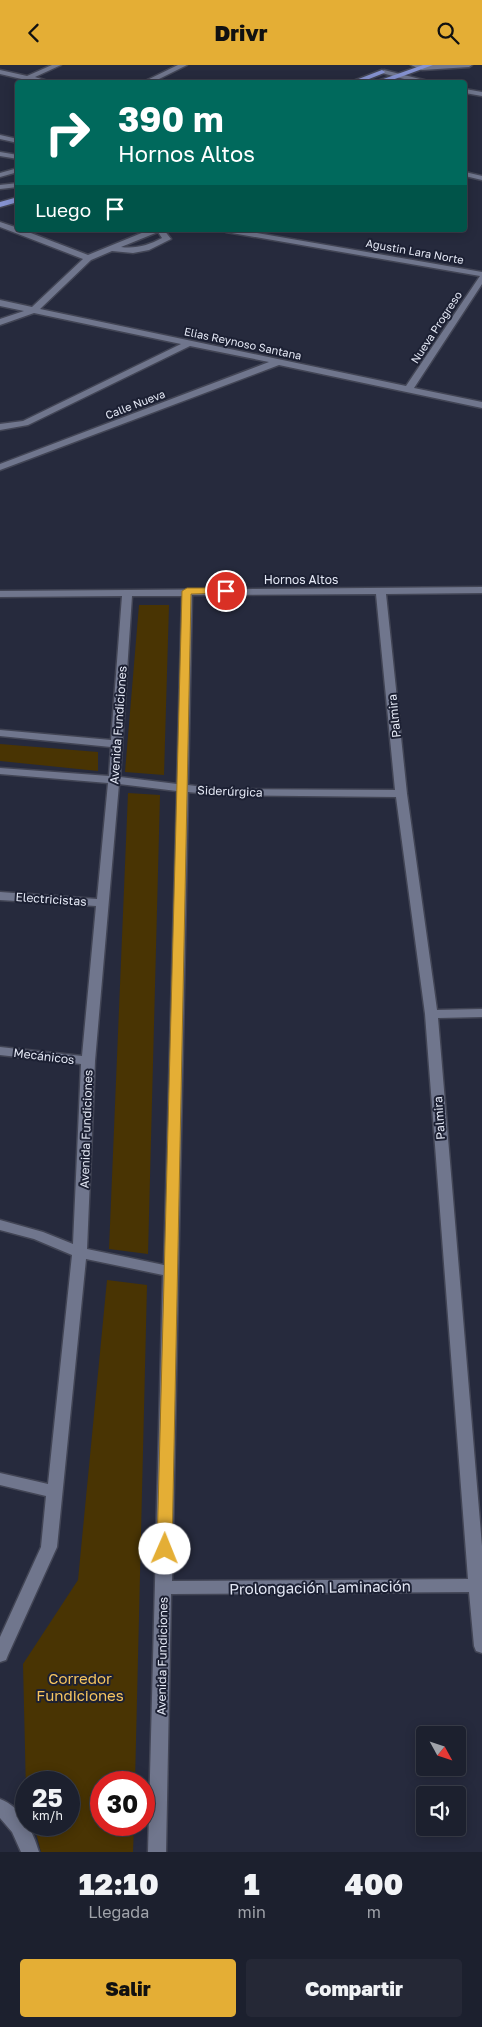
<!DOCTYPE html>
<html lang="es">
<head>
<meta charset="utf-8">
<style>
	body { margin:0; font-family:"Golos Text",sans-serif; background:#252836; color:#f1f3f6; height:100vh; display:flex; flex-direction:column; font-size:19px; white-space:nowrap }
	* { box-sizing:border-box; margin:0 }
	p { font-size:16px; color:#a0a3aa }
	.icon { flex:none; width:28px; height:28px; fill:none; stroke:currentColor; stroke-width:2; stroke-linecap:round; stroke-linejoin:round }
	.map { position:relative; height:1787px; overflow:hidden }
	.sheet { display:flex; flex-direction:column; background:#1c202e; flex:1 }
	.sheet>* { flex:none }
	.banner { position:absolute; left:15px; top:15px; width:452px; height:152px; border-radius:5px; box-shadow:0 2px 12px #0003,0 0 0 1px #3a3e4a; background:#00695c; color:#fff; overflow:hidden }
	.needle { width:32px; rotate:130deg }
	.controls { position:absolute; left:416px; top:1661px; display:grid; gap:10px }
	.controls a { display:grid; place-items:center; width:50px; height:50px; border-radius:5px; background:#1c202e; box-shadow:0 2px 12px #0003,0 0 0 1px #3a3e4a; font-size:25px }
	.speed { position:absolute; left:15px; top:1706px; display:flex; gap:10px; font-size:25px; font-weight:700; text-align:center }
	.speed>* { display:grid; place-content:center; width:65px; height:65px; border-radius:50%; background:#1c202e; box-shadow:0 2px 12px #0003,0 0 0 1px #3a3e4a; line-height:1 }
	.speed small { font-size:12px; font-weight:400 }
	.speed .limit { border:8px solid #d22; background:#fff; color:#111 }
	.pin { position:absolute; display:grid; place-items:center; width:42px; height:42px; color:#fff; margin:-21px; border:2px solid #fff; border-radius:50%; box-shadow:0 1px 5px #0007 }
	.me { position:absolute; width:55px; margin:-28px; rotate:1deg; stroke-linejoin:round; filter:drop-shadow(0 0 4px #0008) }
	.turn { display:flex; align-items:center; gap:18px; height:105px; padding:0 20px; font-size:22px }
	.turn .icon { width:65px; height:65px; stroke-width:2.5 }
	.turn b { display:block; font-size:35px; line-height:42px }
	.then { display:flex; align-items:center; height:48px; padding:0 20px; background:#0003; gap:10px; font-size:19px }
	.eta { display:flex; justify-content:space-evenly; align-items:center; height:85px; text-align:center }
	.eta b { font-size:30px; font-weight:800; line-height:35px }
	.button { display:flex; gap:10px; margin-top:auto; padding:10px 20px }
	.button a { flex:1; height:58px; border-radius:5px; background:#e4ae35; color:#111; font-size:20px; font-weight:800; line-height:58px; text-align:center }
	.button a+a { background:#252836; color:#f1f3f6 }
	header { display:flex; justify-content:space-between; align-items:center; height:65px; padding:0 20px; background:#e4ae35; color:#111; font-size:22px; font-weight:800 }
	.map>svg:first-child { display:block }
	.green { fill:#493403 }
	.lines { fill:none; stroke-linecap:round; stroke-linejoin:round }
	.minor-casing { stroke:#424555; stroke-width:3 }
	.major-casing { stroke:#424555; stroke-width:3 }
	.minor { fill:#70768d; fill-rule:evenodd }
	.major { fill:#8592d0; fill-rule:evenodd }
	.route { fill:#e4ae35; stroke:#947122 }
	.labels { text-anchor:middle; dominant-baseline:central; stroke-width:4; stroke-linejoin:round; paint-order:stroke }
	.far-street-label { font-size:11px; fill:#e4e8f5; stroke:#1c2033 }
	.street-label { font-size:12px; fill:#e4e8f5; stroke:#1c2033 }
	.near-street-label { font-size:15px; fill:#e4e8f5; stroke:#1c2033 }
	.near-park-label { font-size:15px; fill:#f7c55f; stroke:#1c2033 }
</style>
</head>
<body>
<header><svg class="icon" aria-label="back" viewBox="0 0 24 24"><path d="M15 5l-7 7 7 7"/></svg>Drivr<svg class="icon" aria-label="search" viewBox="0 0 24 24"><circle cx="10" cy="10" r="6"/><path d="M15 15l6 6"/></svg></header>
<div class="map">
<svg width="482" height="1787" viewBox="0 0 482 1787">
	<rect width="100%" height="100%" fill="#262a3d"/>
	<g class="green">
		<polygon points="139,540 169,540 164,710 125,707"/>
		<polygon points="0,679 98,687 98,706 0,696"/>
		<polygon points="128,728 160,730 148,1189 109,1184"/>
		<polygon points="107,1215 147,1220 135,1717 101,1718 101,1760 134,1760 133,1787 41,1787 34,1760 69,1760 69,1718 26,1718 26,1725 23,1599 78,1515"/>
	</g>
	<g class="lines">
		<defs>
			<g id="minor">
				<polygon points="52,0 61,0 35,12 54,18 39,18 0,9 0,5 27,11"/>
				<polygon points="178,0 187,0 151,18 141,18"/>
				<polygon points="411,0 472,0 469,2 422,5"/>
				<polygon points="384,5 432,17 433,18 419,18 382,8 381,7"/>
				<polygon points="465,24 482,27 482,31 465,28"/>
				<polygon points="0,70 18,74 18,78 0,74"/>
				<polygon points="0,87 18,90 18,94 0,91"/>
				<polygon points="18,103 18,107 0,112 0,108"/>
				<polygon points="465,107 482,111 482,115 465,111"/>
				<polygon points="18,118 18,122 0,124 0,120"/>
				<path d="M0,157l18,6v2h5l65,25 61,-25h15l7,9 -22,11 -16,3 -21,-2 -21,9 -51,49 366,77 74,-110 -254,-44 -4,-2h18l242,42v12l-68,104 68,14v6l-203,-43 -279,105v-6l269,-102 -79,-16 -162,79 -28,5v-6l23,-3 158,-77 -147,-31 -34,12v-6l24,-8 -24,-5v-6l32,7 51,-48 -83,-32zM158,167l4,6c-13,7 -26,11 -41,9z"/>
				<path d="M482,522v6l-96,1 21,200 30,216 45,-1v8l-44,1 44,528v107l-6,-2 -2,-5 -5,-54 -298,2 -5,258h-18l15,-577 -77,-16 -29,288 -49,108 -2,5 -6,2v-25l41,-90 5,-51 -46,-11v-12l48,11 24,-229 -38,-16 -34,-9v-10l43,12 30,12 8,-180 -81,-9v-8l82,9 14,-150 -96,-6v-8l97,7 11,-116 -108,-9v-6l109,8 2,-29 -111,-11v-6l111,10 11,-144 -122,1v-6zM376,529l19,196 -176,-1 -31,-4 4,-190zM132,531h50l-5,188 -57,-7zM119,719l58,7 -13,474 -77,-16 8,-188zM188,727l31,3 177,2 29,217 43,565 -296,2z"/>
				<path d="M0,1734c22,8 33,33 39,53h-18l-9,-20 -12,-14z"/>
			</g>
			<g id="major">
				<polygon points="423,0 433,0 384,18 372,18"/>
				<polygon points="382,5 385,7 384,8 359,18 348,18"/>
				<polygon points="18,132 18,137 0,142 0,137"/>
			</g>
		</defs>
		<use href="#minor" class="minor-casing"/>
		<use href="#major" class="major-casing"/>
		<use href="#minor" class="minor"/>
		<use href="#major" class="major"/>
	</g>
	<polygon class="route" points="226,523 229,524 229,528 191,529 172,1484 170,1488 159,1488 157,1484 182,526 187,523"/>
	<g class="labels">
		<g class="far-street-label">
			<text transform="translate(415 186) rotate(10)">Agustin Lara Norte</text>
			<text transform="translate(436 262) rotate(-57)">Nueva Progreso</text>
			<text transform="translate(243 278) rotate(12)">Elias Reynoso Santana</text>
			<text transform="translate(135 339) rotate(-21)">Calle Nueva</text>
		</g>
		<g class="street-label">
			<text x="301" y="514">Hornos Altos</text>
			<text transform="translate(394 651) rotate(-96)">Palmira</text>
			<text transform="translate(118 660) rotate(-86)">Avenida Fundiciones</text>
			<text transform="translate(230 726) rotate(2)">Siderúrgica</text>
			<text transform="translate(51 834) rotate(4)">Electricistas</text>
			<text transform="translate(44 991) rotate(7)">Mecánicos</text>
			<text transform="translate(439 1053) rotate(-94)">Palmira</text>
			<text transform="translate(86 1064) rotate(-88)">Avenida Fundiciones</text>
			<text transform="translate(162 1591) rotate(-89)">Avenida Fundiciones</text>
		</g>
		<g class="near-street-label">
			<text transform="translate(320 1522) rotate(-1)">Prolongación Laminación</text>
		</g>
		<g class="near-park-label">
			<text x="80" y="1613">Corredor<tspan x="80" dy="17">Fundiciones</tspan></text>
		</g>
	</g>
</svg>
<div class="controls">
<a><svg class="needle" viewBox="-14 -14 28 28"><path d="M0-13l5 13h-10z" fill="#e53935"/><path d="M0 13l5-13h-10z" fill="#a0a3aa"/></svg></a>
<a><svg class="icon" aria-label="sound" viewBox="0 0 24 24"><path d="M4 9h4l5-4v14l-5-4H4zM17 9q2 3 0 6"/></svg></a>
</div>
<div class="speed"><div>25<small>km/h</small></div><div class="limit">30</div></div>
<div class="pin" style="left:226px;top:526px;background:#d93025"><svg class="icon" aria-label="arrive" viewBox="0 0 24 24"><path d="M6 21V4h12l-3 4 3 4H6"/></svg></div>
<svg class="me" style="left:165px;top:1484px" viewBox="-20 -20 40 40"><circle r="19" fill="#fff"/><path d="M0-13L10 11 0 6-10 11z" fill="#e4ae35"/></svg>
<div class="banner">
<div class="turn"><svg class="icon" aria-label="right" viewBox="0 0 24 24"><path d="M7 20v-9h11M14 6l5 5-5 5"/></svg><div><b>390 m</b>Hornos Altos</div></div>
<div class="then">Luego<svg class="icon" aria-label="arrive" viewBox="0 0 24 24"><path d="M6 21V4h12l-3 4 3 4H6"/></svg></div>
</div>
</div>
<section class="sheet">
<div class="eta">
<div><b>12:10</b><p>Llegada</p></div>
<div><b>1</b><p>min</p></div>
<div><b>400</b><p>m</p></div>
</div>
<div class="button"><a>Salir</a><a>Compartir</a></div>
</section>
</body>
</html>
